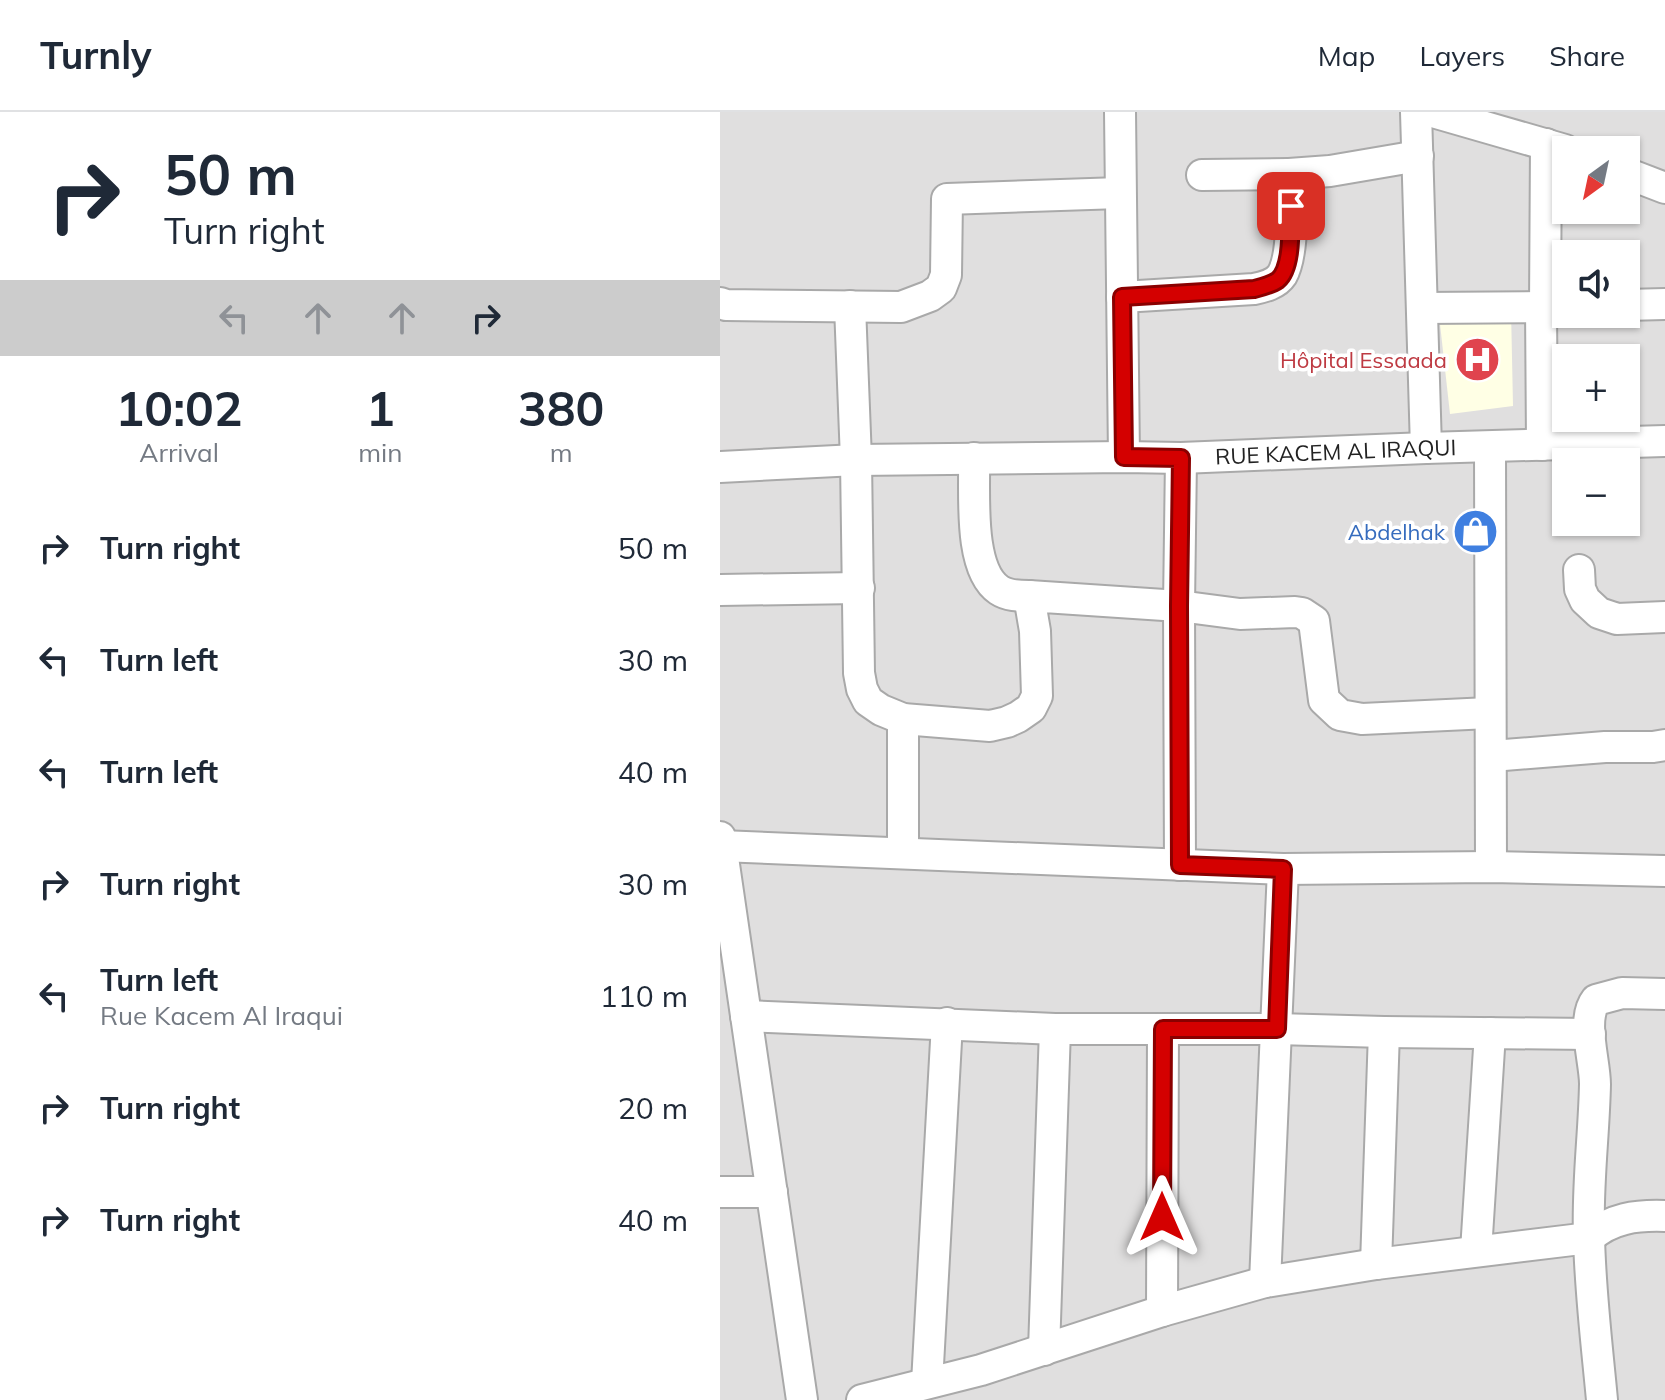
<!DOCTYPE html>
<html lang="en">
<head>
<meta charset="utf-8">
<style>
	body { margin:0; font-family:Mulish,sans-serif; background:#f2f2f3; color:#1f2937; height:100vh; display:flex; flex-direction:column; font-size:30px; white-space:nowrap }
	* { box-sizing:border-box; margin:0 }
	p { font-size:26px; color:#747a83 }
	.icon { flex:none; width:44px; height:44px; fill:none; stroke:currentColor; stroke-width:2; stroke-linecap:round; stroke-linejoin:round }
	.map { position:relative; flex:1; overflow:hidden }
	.panel { display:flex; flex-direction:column; background:#fff; width:720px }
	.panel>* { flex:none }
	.banner { background:#fff; color:#1f2937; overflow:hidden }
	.needle { width:52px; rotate:213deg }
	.buttons { position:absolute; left:832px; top:24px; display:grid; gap:16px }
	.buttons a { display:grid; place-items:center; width:88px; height:88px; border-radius:0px; background:#fff; box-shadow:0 2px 6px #0004; font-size:40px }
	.pin { position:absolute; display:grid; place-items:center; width:68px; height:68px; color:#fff; margin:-34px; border-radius:16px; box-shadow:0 4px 12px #0006 }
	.me { position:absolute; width:88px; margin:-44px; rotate:0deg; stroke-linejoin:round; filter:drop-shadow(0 0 6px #0008) }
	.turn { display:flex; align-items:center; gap:28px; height:168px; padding:0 32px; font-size:36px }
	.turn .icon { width:104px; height:104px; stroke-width:2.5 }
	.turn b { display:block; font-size:56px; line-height:68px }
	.lanes { display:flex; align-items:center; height:76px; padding:0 32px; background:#0003; justify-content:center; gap:40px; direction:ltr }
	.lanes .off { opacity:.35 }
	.eta { display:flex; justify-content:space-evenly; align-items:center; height:136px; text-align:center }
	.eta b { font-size:48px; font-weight:700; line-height:56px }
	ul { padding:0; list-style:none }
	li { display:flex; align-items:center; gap:24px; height:112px; padding:0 32px }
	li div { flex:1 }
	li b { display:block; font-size:30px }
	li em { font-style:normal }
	header { display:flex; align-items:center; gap:48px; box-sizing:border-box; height:112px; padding:0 40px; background:#fff; border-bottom:2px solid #e0e1e3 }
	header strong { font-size:38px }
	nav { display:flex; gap:44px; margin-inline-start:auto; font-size:28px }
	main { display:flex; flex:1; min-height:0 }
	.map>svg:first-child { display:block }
	.residential { fill:#e0dfdf; fill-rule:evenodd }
	.education { fill:#ffffe5 }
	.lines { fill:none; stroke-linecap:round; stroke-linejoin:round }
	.minor-casing { stroke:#a9a9a9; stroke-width:34 }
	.minor { stroke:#fff; stroke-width:30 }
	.route-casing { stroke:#8a0000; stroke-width:20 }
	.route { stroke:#d40000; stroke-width:14 }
	.labels { text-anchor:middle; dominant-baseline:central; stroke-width:7; stroke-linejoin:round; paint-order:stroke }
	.health-label { font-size:22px; fill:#be3a42; stroke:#fff; text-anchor:end }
	.street-label { font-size:22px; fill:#222; stroke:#fff }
	.shop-label { font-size:22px; fill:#366cbe; stroke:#fff; text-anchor:end }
</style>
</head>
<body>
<header>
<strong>Turnly</strong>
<nav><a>Map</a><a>Layers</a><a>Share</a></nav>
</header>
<main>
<section class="panel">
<div class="banner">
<div class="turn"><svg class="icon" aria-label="right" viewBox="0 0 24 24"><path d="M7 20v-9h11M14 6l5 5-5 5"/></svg><div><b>50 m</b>Turn right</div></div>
<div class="lanes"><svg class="icon off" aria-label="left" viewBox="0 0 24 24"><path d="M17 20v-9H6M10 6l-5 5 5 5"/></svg><svg class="icon off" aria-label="ahead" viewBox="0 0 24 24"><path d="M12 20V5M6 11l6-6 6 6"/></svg><svg class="icon off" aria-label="ahead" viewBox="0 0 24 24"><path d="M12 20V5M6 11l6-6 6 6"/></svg><svg class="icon" aria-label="right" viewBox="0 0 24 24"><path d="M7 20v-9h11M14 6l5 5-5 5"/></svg></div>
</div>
<div class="eta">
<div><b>10:02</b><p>Arrival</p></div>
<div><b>1</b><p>min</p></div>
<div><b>380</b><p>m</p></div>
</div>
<ul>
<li><svg class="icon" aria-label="right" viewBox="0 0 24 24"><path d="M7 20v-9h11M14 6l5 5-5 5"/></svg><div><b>Turn right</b></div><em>50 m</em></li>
<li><svg class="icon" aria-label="left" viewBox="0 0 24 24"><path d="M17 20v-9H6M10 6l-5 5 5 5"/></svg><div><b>Turn left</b></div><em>30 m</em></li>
<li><svg class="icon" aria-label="left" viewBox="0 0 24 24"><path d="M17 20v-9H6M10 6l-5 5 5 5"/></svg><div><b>Turn left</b></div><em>40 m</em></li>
<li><svg class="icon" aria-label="right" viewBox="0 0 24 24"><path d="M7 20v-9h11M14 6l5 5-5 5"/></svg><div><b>Turn right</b></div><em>30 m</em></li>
<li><svg class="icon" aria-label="left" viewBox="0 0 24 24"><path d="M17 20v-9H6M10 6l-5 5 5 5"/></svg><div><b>Turn left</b><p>Rue Kacem Al Iraqui</p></div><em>110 m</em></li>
<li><svg class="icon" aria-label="right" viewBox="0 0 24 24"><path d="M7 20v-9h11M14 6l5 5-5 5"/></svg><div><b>Turn right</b></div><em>20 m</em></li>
<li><svg class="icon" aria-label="right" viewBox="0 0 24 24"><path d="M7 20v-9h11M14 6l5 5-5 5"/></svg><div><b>Turn right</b></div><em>40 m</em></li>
</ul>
</section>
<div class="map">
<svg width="945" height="1288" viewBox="0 0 945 1288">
	<rect width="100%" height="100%" fill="#f2efe9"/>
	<path class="residential" d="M0,0h945v1288h-945zM846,38h60v60h-60zM846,142h60v60h-60zM846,246h60v60h-60zM846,350h60v60h-60z"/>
	<polygon class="education" points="791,198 793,294 730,302 719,203"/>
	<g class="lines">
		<defs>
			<g id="minor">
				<polyline points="400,0 404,345"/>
				<polyline points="696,0 706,336"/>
				<polyline points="713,0 845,38"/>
				<polyline points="826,32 825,195 846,194"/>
				<polyline points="906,61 945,76"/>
				<polyline points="482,63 569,62"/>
				<path d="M402,185l132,-8c10,-2 22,-5 28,-14 12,-21 10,-77 7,-101l41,-3 88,-15"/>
				<polyline points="0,191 6,193 181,195 210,184 221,176 226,163 227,87 400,81"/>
				<polyline points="906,193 945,192"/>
				<polyline points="130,194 136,348 139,561 142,577 148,589 161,598 183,607 270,614 287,610 298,605 311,596 317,584 315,519 309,484 459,494 520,502 575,500 582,501 594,509 604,588 620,603 642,607 769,601"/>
				<polyline points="821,195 822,333"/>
				<polyline points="702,196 825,195"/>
				<polyline points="770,335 771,755"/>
				<path d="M254,346c1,35 -6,111 25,132 9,6 20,6 30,6"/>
				<path id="s1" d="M0,355l136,-7 268,-3 57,1 245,-10 239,-7"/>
				<polyline points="859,458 860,477 865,488 879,501 897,507 945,505"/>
				<polyline points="0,478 139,476"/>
				<polyline points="183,607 183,740"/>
				<polyline points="772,644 885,635 933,635 945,633"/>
				<polyline points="0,725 82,1288"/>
				<polyline points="1,734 563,757 771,755 945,759"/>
				<polyline points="460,753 459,494 461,346"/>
				<polyline points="26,904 335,917 557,917 664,920 870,922"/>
				<polyline points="0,1080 52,1080"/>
				<polyline points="756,1139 770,921"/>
				<polyline points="656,1152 664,920"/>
				<polyline points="545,1170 563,757"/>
				<polyline points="442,1199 443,917"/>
				<polyline points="324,1238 335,917"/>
				<polyline points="207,1271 227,911"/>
				<path d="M142,1288l119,-30 181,-59 103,-29 111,-18 213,-26c21,-20 48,-23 76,-22"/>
				<path d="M882,1288c-5,-54 -12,-109 -13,-164 -2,-51 5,-101 6,-152 0,-23 -14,-65 1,-84l26,-7 43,1"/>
			</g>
		</defs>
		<use href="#minor" class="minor-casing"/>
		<use href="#minor" class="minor"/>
	</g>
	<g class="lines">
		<defs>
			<path id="route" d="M442,1105l1,-188h114l6,-160 -103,-4 -1,-259 2,-148 -57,-1 -2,-160 132,-8c8,-2 17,-4 24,-9 15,-13 12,-54 13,-74"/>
		</defs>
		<use href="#route" class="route-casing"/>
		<use href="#route" class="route"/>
	</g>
	<defs>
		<symbol id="hospital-disc" viewBox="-11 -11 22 22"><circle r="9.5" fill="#e0444e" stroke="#fff"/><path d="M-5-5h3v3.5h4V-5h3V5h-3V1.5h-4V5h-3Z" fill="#fff"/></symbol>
		<symbol id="shop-disc" viewBox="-11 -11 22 22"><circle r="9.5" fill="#3f7fe0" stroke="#fff"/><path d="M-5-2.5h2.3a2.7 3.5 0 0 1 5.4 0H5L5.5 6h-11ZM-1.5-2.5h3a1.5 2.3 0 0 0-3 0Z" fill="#fff"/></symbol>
	</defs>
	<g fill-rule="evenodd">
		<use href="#hospital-disc" x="732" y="222" width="51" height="51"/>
		<use href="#shop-disc" x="730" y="394" width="51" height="51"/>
	</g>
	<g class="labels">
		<g class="health-label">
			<text x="727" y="248">Hôpital Essaada</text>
		</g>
		<g class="street-label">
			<text stroke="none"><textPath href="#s1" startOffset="616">RUE KACEM AL IRAQUI</textPath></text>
		</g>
		<g class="shop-label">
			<text x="725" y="420">Abdelhak</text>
		</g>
	</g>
</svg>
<div class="buttons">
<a><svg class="needle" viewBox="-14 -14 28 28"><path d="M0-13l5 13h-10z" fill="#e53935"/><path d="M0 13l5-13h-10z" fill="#747a83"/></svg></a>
<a><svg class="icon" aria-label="sound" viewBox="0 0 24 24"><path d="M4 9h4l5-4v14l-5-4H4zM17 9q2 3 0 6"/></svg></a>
<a>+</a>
<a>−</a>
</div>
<div class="pin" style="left:571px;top:94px;background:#d93025"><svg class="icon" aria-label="arrive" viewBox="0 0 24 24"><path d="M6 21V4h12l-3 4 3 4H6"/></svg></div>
<svg class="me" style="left:442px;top:1105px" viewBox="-20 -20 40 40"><path d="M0-17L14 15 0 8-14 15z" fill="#d40000" stroke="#fff" stroke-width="4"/></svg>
</div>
</main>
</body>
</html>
